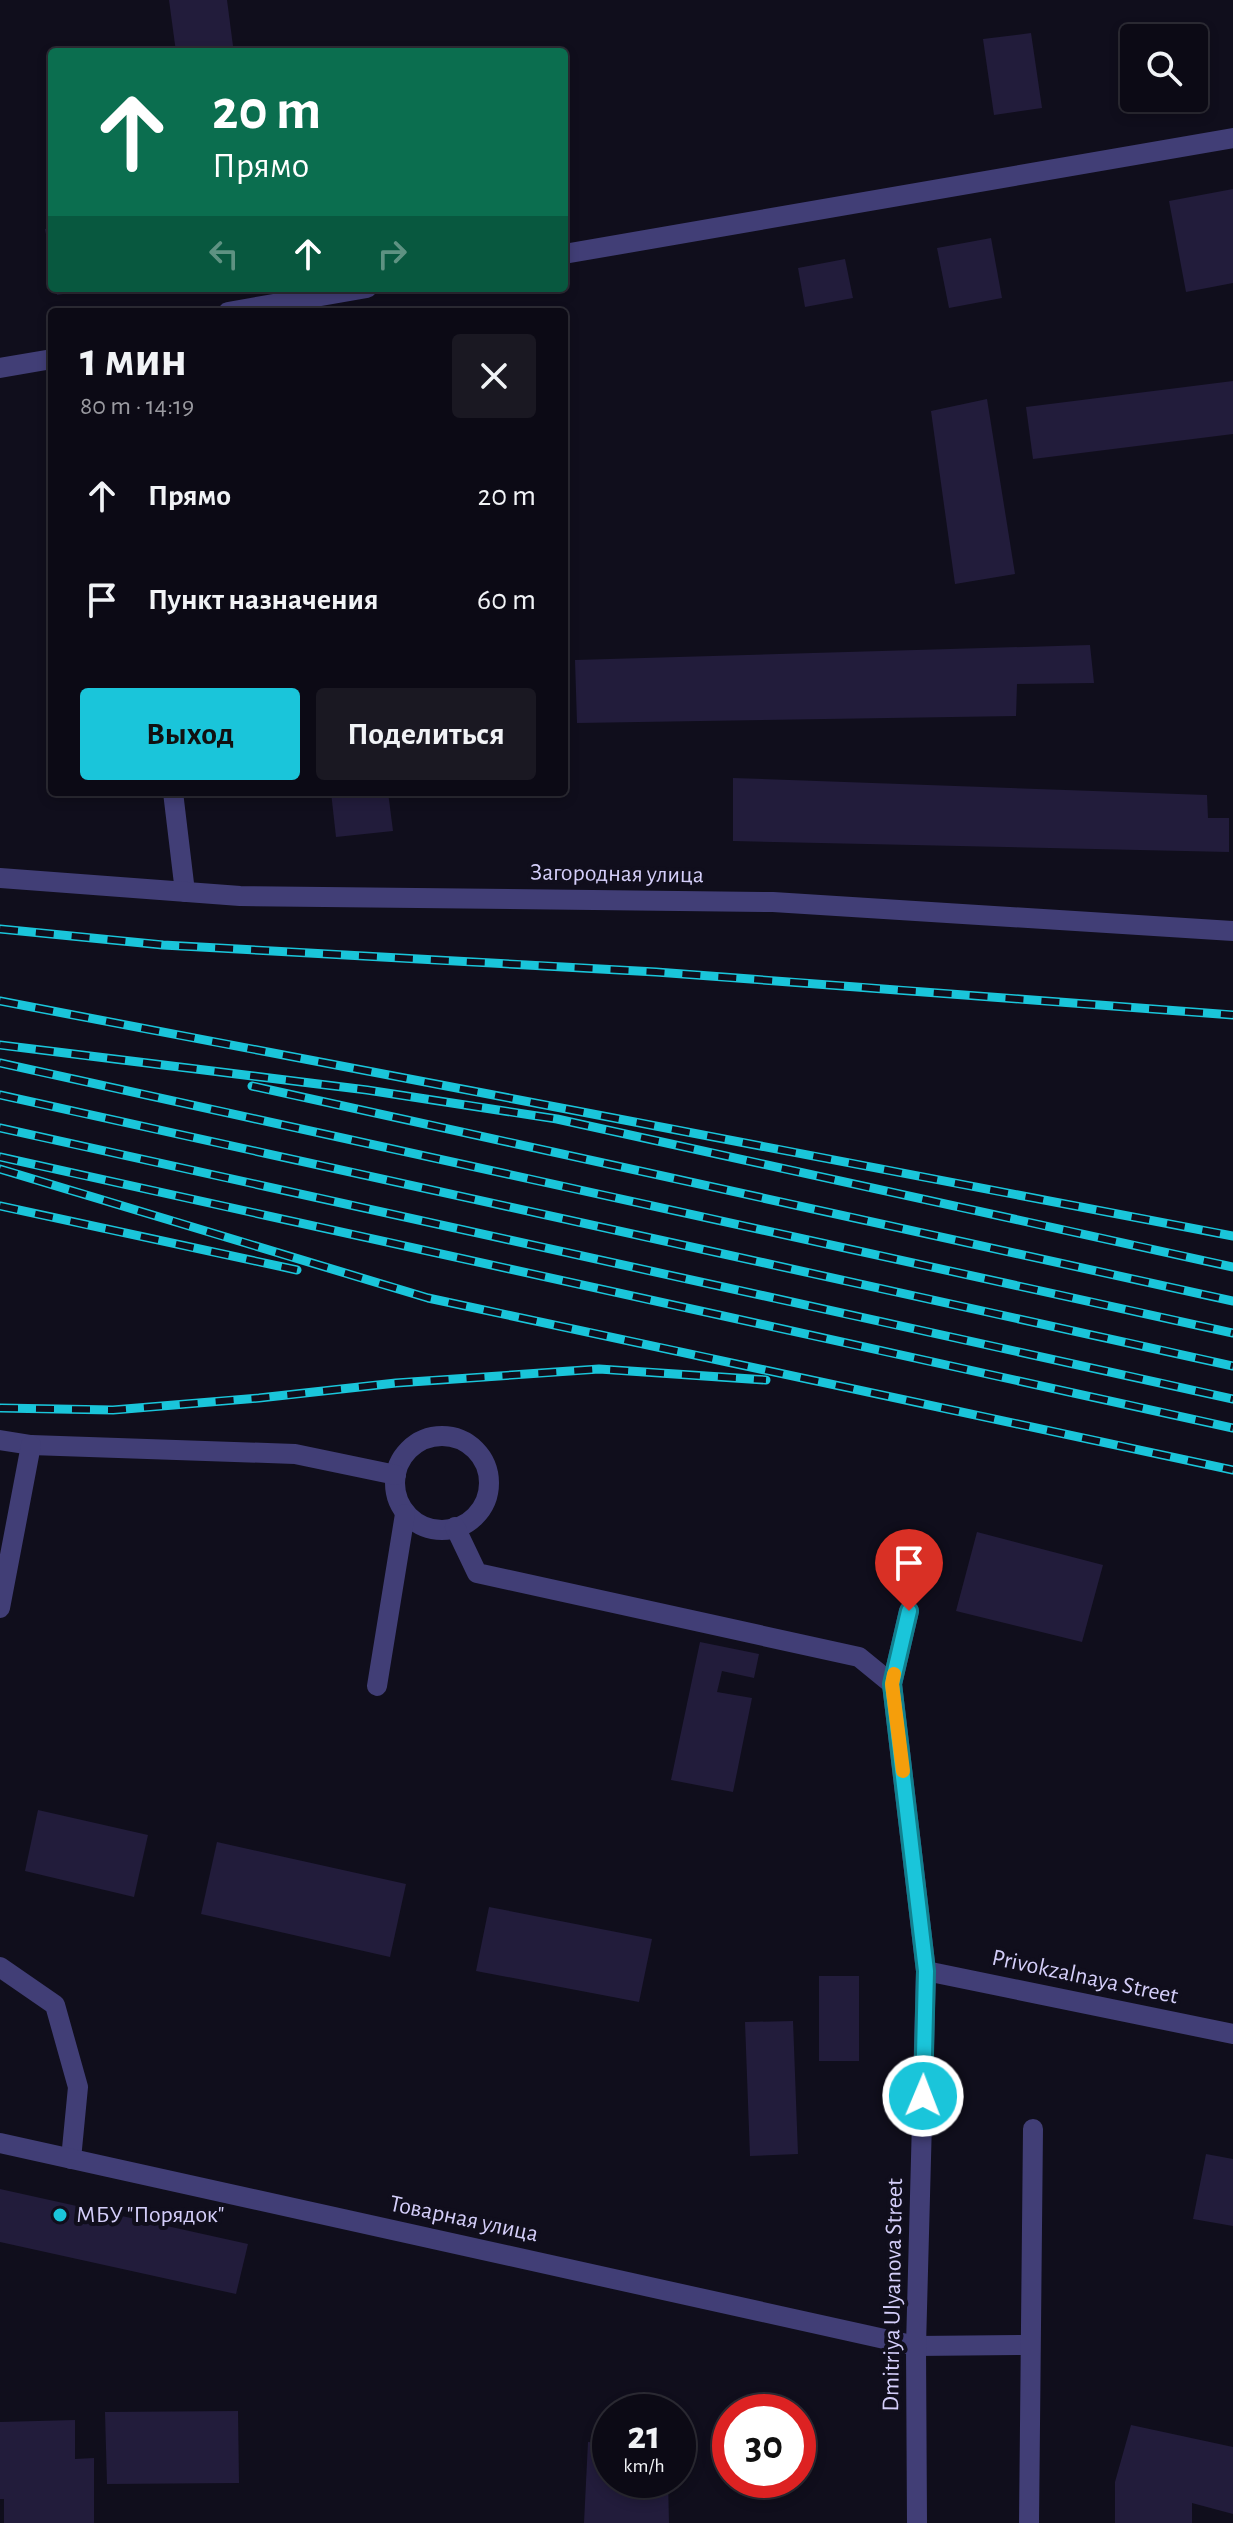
<!DOCTYPE html>
<html lang="ru">
<head>
<meta charset="utf-8">
<style>
	body { margin:0; font-family:"Alegreya Sans",sans-serif; background:#1a1822; color:#f1f3f6; height:100vh; display:flex; flex-direction:column; font-size:30px; white-space:nowrap }
	* { box-sizing:border-box; margin:0 }
	p { font-size:26px; color:#9a9aa0 }
	.icon { flex:none; width:44px; height:44px; fill:none; stroke:currentColor; stroke-width:2; stroke-linecap:round; stroke-linejoin:round }
	.map { position:relative; flex:1; overflow:hidden }
	.drawer { position:absolute; left:48px; top:308px; width:520px; height:488px; display:flex; flex-direction:column; background:#0c0a15; border-radius:8px; box-shadow:0 4px 12px #0003,0 0 0 2px #2c2b34 }
	.drawer>* { flex:none }
	.hud { position:absolute; left:48px; top:48px; width:520px; height:244px; border-radius:8px; box-shadow:0 4px 12px #0003,0 0 0 2px #2c2b34; background:#0b6e4f; color:#fff; overflow:hidden }
	.controls { position:absolute; left:1120px; top:24px; display:grid; gap:16px }
	.controls a { display:grid; place-items:center; width:88px; height:88px; border-radius:8px; background:#0c0a15; box-shadow:0 4px 12px #0003,0 0 0 2px #2c2b34; font-size:40px }
	.speed { position:absolute; left:592px; top:2394px; display:flex; gap:16px; font-size:40px; font-weight:700; text-align:center }
	.speed>* { display:grid; place-content:center; width:104px; height:104px; border-radius:50%; background:#0c0a15; box-shadow:0 4px 12px #0003,0 0 0 2px #2c2b34; line-height:1 }
	.speed small { font-size:20px; font-weight:400 }
	.speed .limit { border:12px solid #d22; background:#fff; color:#111 }
	.pin { position:absolute; display:grid; place-items:center; width:68px; height:68px; color:#fff; margin:-82px -34px; border-radius:50% 50% 50% 0; rotate:-45deg; box-shadow:0 0 8px #0007 }
	.pin .icon { rotate:45deg }
	.me { position:absolute; width:88px; margin:-44px; rotate:1deg; stroke-linejoin:round; filter:drop-shadow(0 0 6px #0008) }
	.turn { display:flex; align-items:center; gap:28px; height:168px; padding:0 32px; font-size:36px }
	.turn .icon { width:104px; height:104px; stroke-width:2.5 }
	.turn b { display:block; font-size:56px; line-height:68px }
	.lanes { display:flex; align-items:center; height:76px; padding:0 32px; background:#0003; justify-content:center; gap:40px; direction:ltr }
	.lanes .off { opacity:.35 }
	.round { display:grid; place-items:center; flex:none; width:84px; height:84px; border-radius:8px; background:#1a1822 }
	.head { display:flex; align-items:center; justify-content:space-between; height:136px; padding:0 32px }
	h1 { font-size:48px; font-weight:700; line-height:60px }
	.button { display:flex; gap:16px; margin-top:auto; padding:16px 32px }
	.button a { flex:1; height:92px; border-radius:8px; background:#1ac5da; color:#111; font-size:32px; font-weight:700; line-height:92px; text-align:center }
	.button a+a { background:#1a1822; color:#f1f3f6 }
	ul { padding:0; list-style:none }
	li { display:flex; align-items:center; gap:24px; height:104px; padding:0 32px }
	li div { flex:1 }
	li b { display:block; font-size:30px }
	li em { font-style:normal }
	.map>svg:first-child { display:block }
	.building { fill:#221c3b }
	.lines { fill:none; stroke-linecap:round; stroke-linejoin:round }
	.lane { stroke:#413e76; stroke-width:20 }
	.street { stroke:#413e76; stroke-width:20 }
	.rail-casing { stroke:#1ac5da; stroke-width:9 }
	.rail { stroke:#100e1c; stroke-width:6; stroke-dasharray:18; stroke-linecap:butt }
	.route-casing { stroke:#11808e; stroke-width:20 }
	.route { stroke:#1ac5da; stroke-width:14 }
	.slow { stroke:#f59e0b; stroke-width:14 }
	.poi-dot { fill:#1ac5da; stroke:#100e1c; stroke-width:3 }
	.labels { text-anchor:middle; dominant-baseline:central; stroke-width:8; stroke-linejoin:round; paint-order:stroke }
	.street-label { font-size:24px; fill:#d4cef9; stroke:#100e1c }
	.poi-label { font-size:24px; fill:#d4cef9; stroke:#100e1c; text-anchor:start }
</style>
</head>
<body>
<div class="map">
<svg width="1233" height="2523" viewBox="0 0 1233 2523">
	<rect width="100%" height="100%" fill="#100e1c"/>
	<g class="building">
		<polygon points="169,0 227,0 233,46 176,52"/>
		<polygon points="1031,33 1042,108 994,115 983,39"/>
		<polygon points="1233,189 1233,283 1186,292 1169,201"/>
		<polygon points="52,228 52,260 51,260 45,229"/>
		<polygon points="991,238 1002,298 949,308 937,248"/>
		<polygon points="845,259 853,298 805,307 798,268"/>
		<polygon points="56,288 88,288 88,290 57,295"/>
		<polygon points="1233,381 1233,434 1033,459 1026,407"/>
		<polygon points="987,399 1015,574 955,584 931,411"/>
		<polygon points="1090,645 1094,683 1017,684 1016,716 577,723 575,660"/>
		<polygon points="733,778 1207,795 1208,818 1229,818 1229,852 733,841"/>
		<polygon points="331,792 388,792 393,831 336,837"/>
		<polygon points="977,1532 1103,1565 1082,1642 956,1611"/>
		<polygon points="700,1642 759,1654 754,1678 722,1671 717,1692 752,1698 733,1792 671,1780"/>
		<polygon points="38,1810 148,1835 134,1897 25,1871"/>
		<polygon points="217,1842 406,1884 390,1957 201,1914"/>
		<polygon points="489,1907 652,1939 639,2002 476,1971"/>
		<rect x="819" y="1976" width="40" height="85"/>
		<polygon points="793,2021 798,2154 750,2156 745,2022"/>
		<polygon points="1206,2154 1233,2159 1233,2226 1193,2219"/>
		<polygon points="0,2189 248,2244 236,2294 0,2242"/>
		<polygon points="238,2411 239,2483 107,2484 105,2412"/>
		<polygon points="75,2420 75,2459 94,2458 94,2523 4,2523 4,2499 0,2499 0,2422"/>
		<polygon points="1131,2425 1233,2447 1233,2514 1192,2503 1192,2523 1115,2523 1115,2482"/>
		<polygon points="588,2442 610,2443 610,2480 668,2480 669,2523 584,2523"/>
	</g>
	<g class="lines">
		<g class="lane">
			<polyline points="173,792 185,892"/>
			<circle cx="442" cy="1483" r="47"/>
			<polyline points="0,1440 31,1445 295,1454 396,1475"/>
			<polyline points="455,1527 477,1573 859,1657 892,1684"/>
			<polyline points="0,1608 31,1445"/>
			<polyline points="909,1611 892,1684 926,1971"/>
			<polyline points="377,1686 405,1514"/>
			<polyline points="0,1967 55,2005 78,2087 71,2159"/>
			<polyline points="916,2346 1030,2345"/>
			<polyline points="1029,2523 1033,2129"/>
		</g>
		<g class="street">
			<polyline points="564,254 1233,138"/>
			<polyline points="228,312 367,288"/>
			<polyline points="0,368 52,359"/>
			<polyline points="0,878 240,896 773,902 1233,931"/>
			<polyline points="0,2143 916,2346"/>
			<polyline points="917,2523 916,2346 926,1971 1233,2034"/>
		</g>
		<defs>
			<g id="rail">
				<polyline points="0,929 163,945 656,972 1233,1015"/>
				<polyline points="0,1001 1233,1236"/>
				<polyline points="0,1045 367,1090 557,1119 1233,1267"/>
				<polyline points="0,1063 1233,1333"/>
				<polyline points="252,1086 1233,1301"/>
				<polyline points="0,1095 1233,1366"/>
				<polyline points="0,1128 1233,1399"/>
				<polyline points="0,1157 1233,1428"/>
				<polyline points="0,1169 428,1298 1233,1470"/>
				<polyline points="0,1206 297,1270"/>
				<polyline points="0,1408 113,1410 259,1398 396,1383 599,1369 766,1380"/>
			</g>
		</defs>
		<use href="#rail" class="rail-casing"/>
		<use href="#rail" class="rail"/>
	</g>
	<g class="lines">
		<defs>
			<polyline id="route" points="909,1611 892,1684 926,1971 923,2096"/>
		</defs>
		<use href="#route" class="route-casing"/>
		<use href="#route" class="route"/>
		<polyline class="slow" points="894,1674 892,1684 903,1771"/>
	</g>
	<circle class="poi-dot" cx="60" cy="2215" r="8"/>
	<g class="labels">
		<g class="street-label">
			<text transform="translate(617 874) rotate(1)">Загородная улица</text>
			<text transform="translate(1085 1977) rotate(12)">Privokzalnaya Street</text>
			<text transform="translate(464 2219) rotate(12)">Товарная улица</text>
			<text transform="translate(893 2295) rotate(-89)">Dmitriya Ulyanova Street</text>
		</g>
		<g class="poi-label">
			<text x="76" y="2215">МБУ "Порядок"</text>
		</g>
	</g>
</svg>
<div class="controls">
<a><svg class="icon" aria-label="search" viewBox="0 0 24 24"><circle cx="10" cy="10" r="6"/><path d="M15 15l6 6"/></svg></a>
</div>
<div class="speed"><div>21<small>km/h</small></div><div class="limit">30</div></div>
<div class="pin" style="left:909px;top:1611px;background:#d93025"><svg class="icon" aria-label="arrive" viewBox="0 0 24 24"><path d="M6 21V4h12l-3 4 3 4H6"/></svg></div>
<svg class="me" style="left:923px;top:2096px" viewBox="-20 -20 40 40"><circle r="17" fill="#1ac5da" stroke="#fff" stroke-width="3"/><path d="M0-11L8 9 0 5-8 9z" fill="#fff"/></svg>
<div class="hud">
<div class="turn"><svg class="icon" aria-label="ahead" viewBox="0 0 24 24"><path d="M12 20V5M6 11l6-6 6 6"/></svg><div><b>20 m</b>Прямо</div></div>
<div class="lanes"><svg class="icon off" aria-label="left" viewBox="0 0 24 24"><path d="M17 20v-9H6M10 6l-5 5 5 5"/></svg><svg class="icon" aria-label="ahead" viewBox="0 0 24 24"><path d="M12 20V5M6 11l6-6 6 6"/></svg><svg class="icon off" aria-label="right" viewBox="0 0 24 24"><path d="M7 20v-9h11M14 6l5 5-5 5"/></svg></div>
</div>
<section class="drawer">
<div class="head"><div><h1>1 мин</h1><p>80 m · 14:19</p></div><a class="round"><svg class="icon" aria-label="close" viewBox="0 0 24 24"><path d="M6 6l12 12M18 6L6 18"/></svg></a></div>
<ul>
<li><svg class="icon" aria-label="ahead" viewBox="0 0 24 24"><path d="M12 20V5M6 11l6-6 6 6"/></svg><div><b>Прямо</b></div><em>20 m</em></li>
<li><svg class="icon" aria-label="arrive" viewBox="0 0 24 24"><path d="M6 21V4h12l-3 4 3 4H6"/></svg><div><b>Пункт назначения</b></div><em>60 m</em></li>
</ul>
<div class="button"><a>Выход</a><a>Поделиться</a></div>
</section>
</div>
</body>
</html>
